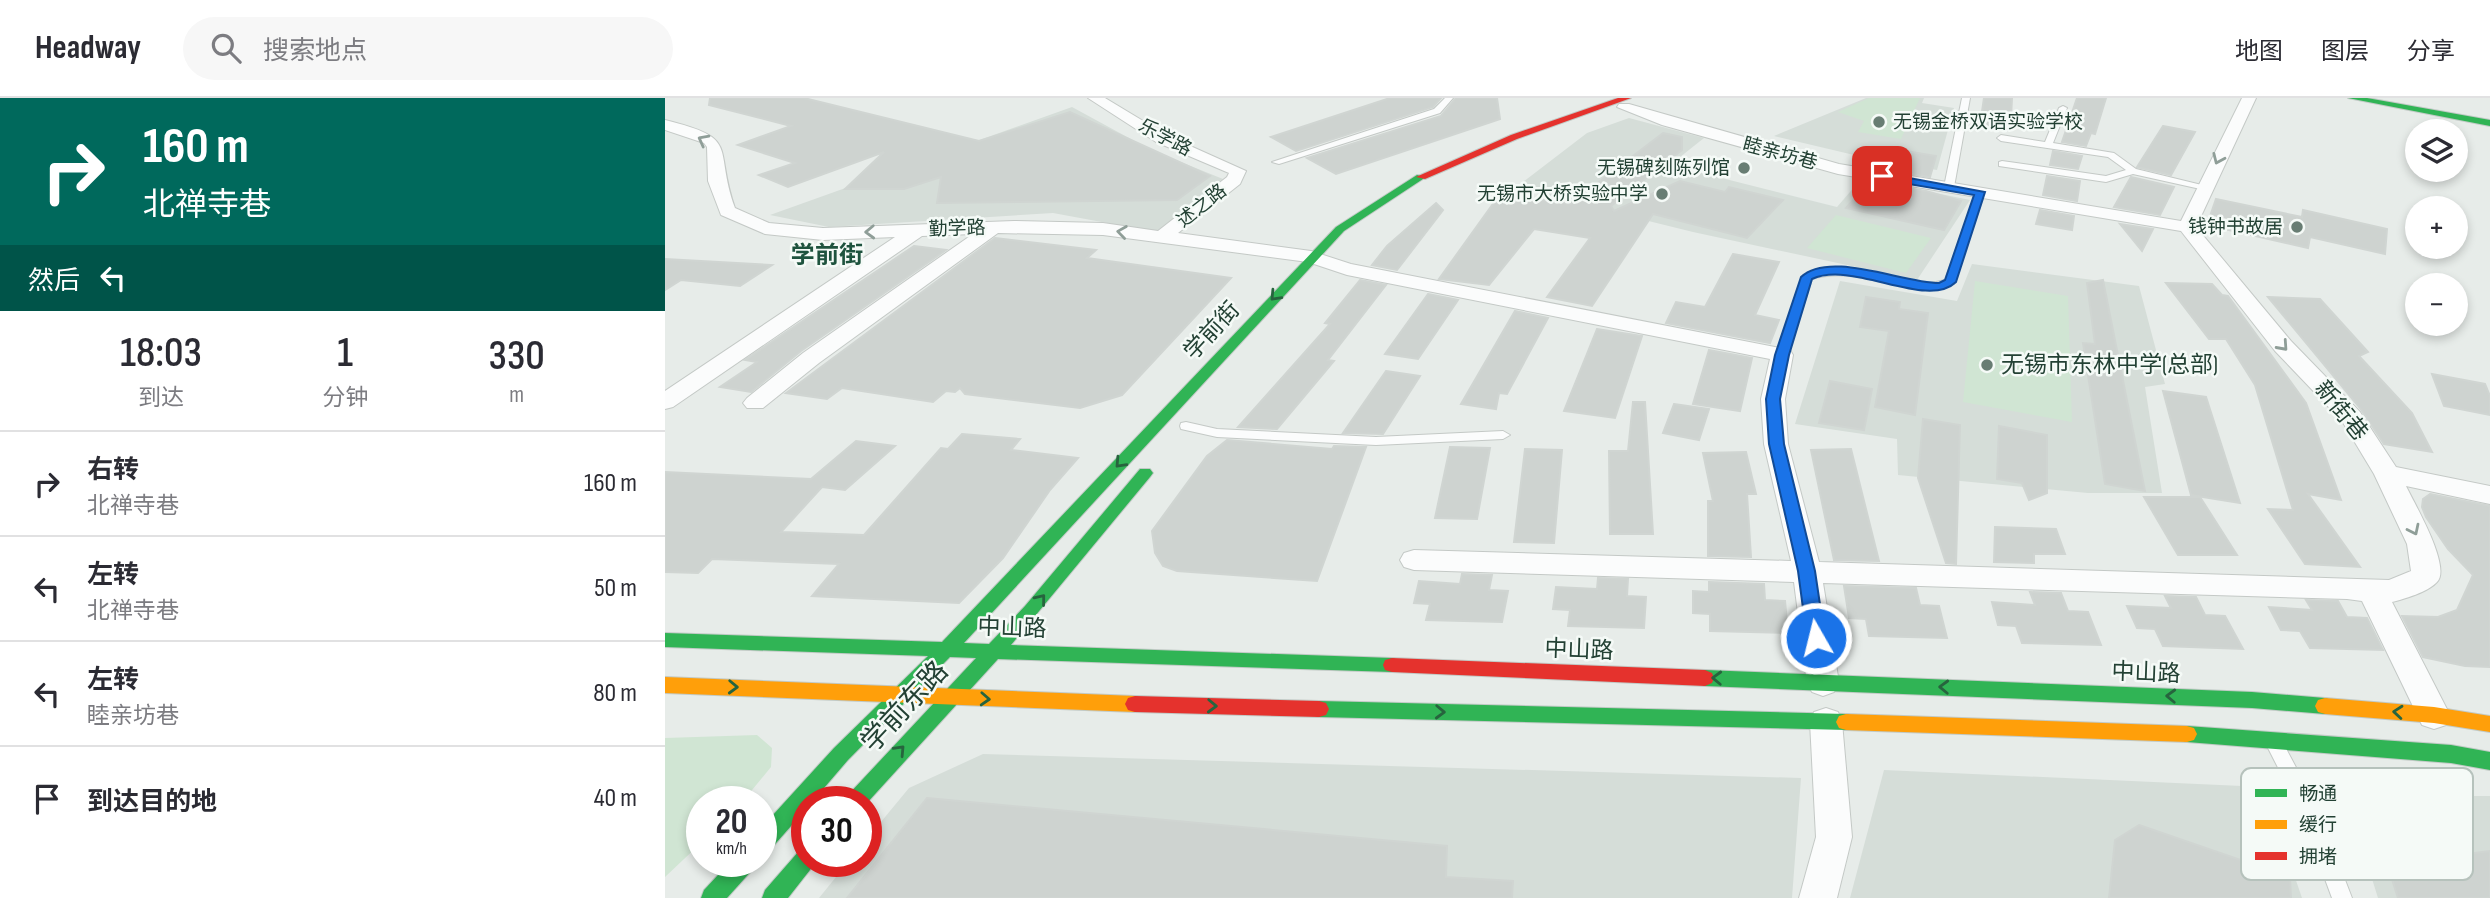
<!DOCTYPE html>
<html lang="zh">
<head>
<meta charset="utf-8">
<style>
	body { margin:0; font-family:"Sofia Sans Condensed","Noto Sans SC",sans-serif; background:#f7f7f7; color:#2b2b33; height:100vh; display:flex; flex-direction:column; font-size:26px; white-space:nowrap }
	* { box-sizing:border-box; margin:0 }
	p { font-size:23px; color:#7c7c81 }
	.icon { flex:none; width:38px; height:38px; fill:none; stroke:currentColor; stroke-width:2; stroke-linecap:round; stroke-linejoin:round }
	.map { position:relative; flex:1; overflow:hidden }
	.drawer { display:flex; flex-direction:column; background:#fff; width:665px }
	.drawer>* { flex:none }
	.guide { background:#00695c; color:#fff; overflow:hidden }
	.tools { position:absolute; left:1740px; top:21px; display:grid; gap:14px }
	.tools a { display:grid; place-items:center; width:63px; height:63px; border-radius:50%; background:#fff; box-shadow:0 4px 10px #0003; font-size:35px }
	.speed { position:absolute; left:21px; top:688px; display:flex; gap:14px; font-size:35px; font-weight:700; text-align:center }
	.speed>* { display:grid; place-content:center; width:91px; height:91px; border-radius:50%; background:#fff; box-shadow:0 4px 10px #0003; line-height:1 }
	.speed small { font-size:18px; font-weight:400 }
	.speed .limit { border:10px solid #d22; background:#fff; color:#111 }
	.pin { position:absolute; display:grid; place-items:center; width:60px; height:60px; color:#fff; margin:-30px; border-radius:14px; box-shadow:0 4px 10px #0006 }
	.me { position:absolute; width:77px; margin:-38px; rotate:352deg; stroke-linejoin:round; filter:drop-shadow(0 0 5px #0008) }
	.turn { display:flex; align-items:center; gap:24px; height:147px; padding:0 28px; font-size:32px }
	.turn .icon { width:91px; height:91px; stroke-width:2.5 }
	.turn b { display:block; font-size:49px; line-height:60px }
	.then { display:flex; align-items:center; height:66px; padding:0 28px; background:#0003; gap:14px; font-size:26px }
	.eta { display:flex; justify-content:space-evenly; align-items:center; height:119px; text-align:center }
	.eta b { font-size:42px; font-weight:600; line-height:49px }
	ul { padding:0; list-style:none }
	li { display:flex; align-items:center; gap:21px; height:105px; padding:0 28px; border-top:2px solid #e1e1e2 }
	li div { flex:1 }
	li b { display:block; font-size:26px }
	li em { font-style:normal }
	header { display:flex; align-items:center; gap:42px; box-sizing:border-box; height:98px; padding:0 35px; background:#fff; border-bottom:2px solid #e1e1e2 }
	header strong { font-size:33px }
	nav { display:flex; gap:38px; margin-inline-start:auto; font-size:24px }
	.search { width:490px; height:63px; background:#f7f7f7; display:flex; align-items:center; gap:18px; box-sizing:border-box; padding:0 24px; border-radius:38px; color:#7c7c81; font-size:26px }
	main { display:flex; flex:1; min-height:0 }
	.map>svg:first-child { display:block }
	.built { fill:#d5ddd8 }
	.green { fill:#d0e5d3 }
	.building { fill:#ced3d0; stroke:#d0d5d2; stroke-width:2 }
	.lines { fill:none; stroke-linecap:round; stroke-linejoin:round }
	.lane-casing { stroke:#c4c9c6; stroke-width:2 }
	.street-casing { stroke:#c4c9c6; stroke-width:2 }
	.fast-casing { stroke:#c2cac6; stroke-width:2 }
	.slow-casing { stroke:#c2cac6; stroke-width:2 }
	.jam-casing { stroke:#c2cac6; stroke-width:2 }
	.lane { fill:#fbfcfc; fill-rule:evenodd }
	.street { fill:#fbfcfc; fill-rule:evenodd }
	.fast { fill:#30b455; fill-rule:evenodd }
	.slow { fill:#ff9f0a; fill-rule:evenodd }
	.jam { fill:#e5322d; fill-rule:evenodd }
	.oneway { stroke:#8f9e98 }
	.oneway2 { stroke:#27643e }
	.route { fill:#1a73e8; stroke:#114b97; stroke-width:2 }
	.poi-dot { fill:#687d73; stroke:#f5faf7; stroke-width:2.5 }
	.labels { text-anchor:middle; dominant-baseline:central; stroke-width:5; stroke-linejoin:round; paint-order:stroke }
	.far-poi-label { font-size:19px; fill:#234134; stroke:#f5faf7; text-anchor:end }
	.far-street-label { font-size:19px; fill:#234134; stroke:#f5faf7 }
	.street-label { font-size:23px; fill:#234134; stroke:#f5faf7 }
	.poi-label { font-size:23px; fill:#234134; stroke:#f5faf7; text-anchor:start }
	.far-district-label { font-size:24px; font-weight:bold; fill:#1e533e; stroke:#f5faf7 }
	.near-street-label { font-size:28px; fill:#234134; stroke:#f5faf7 }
	.key { fill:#f5faf7; stroke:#b6c2bc; stroke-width:2 }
	.key-label { font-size:19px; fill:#234134 }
</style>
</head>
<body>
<header>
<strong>Headway</strong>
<div class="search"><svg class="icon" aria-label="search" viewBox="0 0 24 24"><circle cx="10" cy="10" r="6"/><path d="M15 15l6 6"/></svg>搜索地点</div>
<nav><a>地图</a><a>图层</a><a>分享</a></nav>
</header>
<main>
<section class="drawer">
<div class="guide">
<div class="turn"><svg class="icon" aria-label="right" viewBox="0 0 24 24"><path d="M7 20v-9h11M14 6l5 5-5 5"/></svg><div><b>160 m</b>北禅寺巷</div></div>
<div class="then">然后<svg class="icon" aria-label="left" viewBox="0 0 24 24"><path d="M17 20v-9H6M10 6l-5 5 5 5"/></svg></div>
</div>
<div class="eta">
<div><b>18:03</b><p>到达</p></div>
<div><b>1</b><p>分钟</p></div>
<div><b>330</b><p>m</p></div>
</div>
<ul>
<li><svg class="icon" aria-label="right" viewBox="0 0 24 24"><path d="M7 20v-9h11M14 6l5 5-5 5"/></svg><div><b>右转</b><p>北禅寺巷</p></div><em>160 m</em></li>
<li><svg class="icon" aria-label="left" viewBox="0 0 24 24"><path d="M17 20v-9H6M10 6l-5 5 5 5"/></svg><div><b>左转</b><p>北禅寺巷</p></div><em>50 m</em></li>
<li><svg class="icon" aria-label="left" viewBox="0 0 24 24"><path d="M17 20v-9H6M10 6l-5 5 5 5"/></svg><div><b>左转</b><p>睦亲坊巷</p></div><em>80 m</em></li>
<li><svg class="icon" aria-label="arrive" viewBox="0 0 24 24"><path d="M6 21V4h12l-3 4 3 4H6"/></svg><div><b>到达目的地</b></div><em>40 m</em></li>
</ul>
</section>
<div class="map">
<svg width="1825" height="800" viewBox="0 0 1825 800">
	<rect width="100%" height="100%" fill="#e7ece9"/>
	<g class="built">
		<polygon points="1201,0 1259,0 1257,5 1289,10 1272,72 1206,61 1109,38"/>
		<polygon points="407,9 486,52 558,81 491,134 388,115 164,129 105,117"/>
		<polygon points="964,20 1039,40 1005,67 1172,109 1197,80 1305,102 1252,182 1028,134 850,90 922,35"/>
		<polygon points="1307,166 1474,188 1500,286 1480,289 1497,395 1423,395 1233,377 1232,341 1130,326 1175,183 1292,203"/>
		<polygon points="318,656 1136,680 1127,800 154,800 184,763 201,763 201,742 244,690"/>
		<polygon points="1219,672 1599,689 1637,800 1185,800"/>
		<polygon points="1681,698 1825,698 1825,800 1713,800"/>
	</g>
	<g class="green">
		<polygon points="1204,0 1255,0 1236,41 1193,34 1199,23 1173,14"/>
		<polygon points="1171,117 1266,140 1241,175 1142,150"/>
		<polygon points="1310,183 1403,198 1407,324 1298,304"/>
		<polygon points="92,637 107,650 106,669 78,703 37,704 37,744 0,779 0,640"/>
	</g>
	<g class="building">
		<polygon points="45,0 139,0 314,43 405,14 545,78 512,102 272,105 276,79 239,91 180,91 219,54 123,89 94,77 130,65 73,47 126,28 44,7"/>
		<polygon points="725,0 776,0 768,9 631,53 606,39"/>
		<polygon points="791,0 832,0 835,21 671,76 642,60 776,18"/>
		<polygon points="1319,0 1347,0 1346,20 1339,30 1315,27"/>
		<polygon points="1412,0 1441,0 1430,36 1426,35 1421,48 1397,44"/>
		<polygon points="1498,28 1530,34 1506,77 1472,69"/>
		<polygon points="998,35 1017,39 1017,52 946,108 949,113 1015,83 1060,94 1064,89 1118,102 1082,140 988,116 927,208 882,199 925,140 869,131 824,187 774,181 835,96 905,106"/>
		<polygon points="1235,52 1271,58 1265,79 1218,71"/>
		<polygon points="1388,53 1417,58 1413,71 1385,67"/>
		<polygon points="1382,78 1415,83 1412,103 1378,97"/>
		<polygon points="1466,79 1509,89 1495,117 1449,109"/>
		<polygon points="1205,84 1261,93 1296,103 1279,132 1181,110"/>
		<polygon points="1551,101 1637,119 1638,112 1722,131 1720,156 1645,139 1643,150 1542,127"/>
		<polygon points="771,105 778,112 732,172 707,167 722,148"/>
		<polygon points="1375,112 1409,118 1407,132 1371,126"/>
		<polygon points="1455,126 1488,131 1477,153"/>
		<polygon points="330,140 431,152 422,160 566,180 457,297 415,310 300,296 295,290 290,294 281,293 268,304 177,290 162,301 121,295"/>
		<polygon points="249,148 281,152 136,253 86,294 55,289 92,264 80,262"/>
		<polygon points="1068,156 1114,164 1090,217 1114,222 1105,245 1001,225 1011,204 1040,209"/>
		<polygon points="0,161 107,167 75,188 16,182 0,192"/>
		<polygon points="695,182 721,187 663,262 669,263 612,331 573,329 665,226 660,225"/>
		<polygon points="1438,182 1480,393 1440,386 1418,245 1430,246 1422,185"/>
		<polygon points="1501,185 1547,186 1557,197 1563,198 1641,305 1676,402 1643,396 1695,469 1640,466 1603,411 1628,412 1590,287 1561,241 1544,241"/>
		<polygon points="763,196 793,202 753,261 720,256"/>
		<polygon points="1201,199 1235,204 1234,211 1263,215 1250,317 1210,309 1224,233 1195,229"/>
		<polygon points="1603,199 1655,201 1703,254 1694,258 1747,315 1767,354 1719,346 1695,310"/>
		<polygon points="850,213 883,220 842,296 834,295 831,311 796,306"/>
		<polygon points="932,231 977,238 950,320 899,313"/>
		<polygon points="1044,252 1087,260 1075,313 1028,306"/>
		<polygon points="721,273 755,278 718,336 678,335"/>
		<polygon points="1767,276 1820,286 1825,298 1825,317 1779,308"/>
		<polygon points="1165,283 1207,291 1199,332 1154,325"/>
		<polygon points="1498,293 1541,299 1575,405 1526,397"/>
		<polygon points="968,304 980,304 988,436 945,436 944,353 963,353"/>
		<polygon points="1009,306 1044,311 1034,342 998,335"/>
		<polygon points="1258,321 1295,327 1291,466 1281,465 1253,380"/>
		<polygon points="1334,328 1382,337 1382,395 1364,402 1357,385 1332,381"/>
		<polygon points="297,336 355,341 346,352 413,360 385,392 338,460 294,505 147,498 174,466 47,461 33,475 0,474 0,374 146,381 191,343 230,348 180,392 157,389 116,434 199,437 276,350 283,351"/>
		<polygon points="562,342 667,351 669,348 701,349 652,483 512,473 498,468 490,455 487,433 542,358"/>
		<polygon points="785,349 825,350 812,421 770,420"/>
		<polygon points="860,351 897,352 889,445 849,444"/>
		<polygon points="1186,351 1214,463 1169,462 1146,352"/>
		<polygon points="1081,354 1091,396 1082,396 1086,459 1043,458 1043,403 1048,403 1038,355"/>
		<polygon points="1765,396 1825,408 1825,569 1800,568 1758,559 1737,518 1773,519 1792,512 1808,477 1783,451 1761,419 1757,409 1758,401"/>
		<polygon points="1479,399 1535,399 1572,457 1513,457"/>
		<polygon points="1330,429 1391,431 1400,456 1369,456 1369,465 1329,464"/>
		<polygon points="797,476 827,477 824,492 843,493 837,524 761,522 765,506 749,505 754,483 795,486"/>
		<polygon points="933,480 963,481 962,498 981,499 979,530 903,528 905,512 888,511 891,489 932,491"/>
		<polygon points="1044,484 1099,486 1100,502 1120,503 1123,535 1045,533 1045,516 1028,515 1028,493 1044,494"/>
		<polygon points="1179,488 1251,490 1255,507 1274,508 1282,540 1204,538 1201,521 1184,520"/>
		<polygon points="1365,494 1396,495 1403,513 1423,514 1436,547 1357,545 1351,528 1333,527 1327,504 1370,507"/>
		<polygon points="1500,498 1531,499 1540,517 1560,518 1578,551 1498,548 1490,531 1472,530 1462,508 1506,510"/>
		<polygon points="1641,502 1673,503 1682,519 1702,520 1718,552 1645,550 1635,533 1616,532 1604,509 1647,512"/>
		<polygon points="262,700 782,748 781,779 848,783 847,800 182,800"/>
		<polygon points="1474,727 1625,779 1626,800 1444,800 1450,742"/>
		<polygon points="1825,753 1825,800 1733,800 1722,766"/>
	</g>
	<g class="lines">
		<defs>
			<g id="lane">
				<polygon points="780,0 788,0 775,15 614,66 607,64 769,11"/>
				<polygon points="1297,0 1305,0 1289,89 1284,92 1279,89"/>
				<polygon points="1398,8 1402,10 1388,45 1449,55 1471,71 1545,89 1540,92 1468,76 1441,84 1334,68 1334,64 1337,63 1441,78 1461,72 1443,59 1336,43 1332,40 1336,37 1380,44 1394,10"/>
				<path d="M1312,92l8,2 -31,92c-50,16 -93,-20 -142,-5l-24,76 -2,2h-8l-2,-2 27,-80c13,-4 25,-7 38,-7 36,1 69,23 104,12z"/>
				<polygon points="521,324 552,331 711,339 838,333 845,337 838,341 711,347 552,339 516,331 515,328 516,325"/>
				<polygon points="1611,640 1617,643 1652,709 1687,800 1667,800 1634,711 1602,648 1605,643"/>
			</g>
			<g id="street">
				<path d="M423,0h17l63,38 78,35 -6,13 -62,49 133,18 40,13 439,86 3,5 -8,44 3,45 31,118 570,18 22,-9 -4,-27 -33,-70 -32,-53 -67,-70 -94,-120 -343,-57 -176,-49 -45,-18 2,-3h10l210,60 342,57 61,-123h14l-60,129 95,114 69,71 36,55 94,19v18l-84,-18c8,17 46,81 31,96 -9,10 -33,17 -45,20l58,113 -4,10 -12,4 -12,-4 -60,-124 -15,-2 -524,-16 16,100 -5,9 -11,4 -11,-4 -5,-9 -13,-101 -380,-12 -10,-3 -4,-7 4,-7 10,-3 377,11 -27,-117 -3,-45 9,-40 -423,-84 -39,-13 -205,-27 -105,-2 -179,130 -56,45h-16l-4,-5 4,-5 56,-45 170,-119 -51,2 -249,171 -8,2v-18l230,-154 -72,3 -58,-6 -44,-19 -13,-34 -1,-34 -3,-4 -39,-13v-10c77,19 48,26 70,88l34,15 54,5 191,-7 89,2 55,8 69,-54 2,-4 -73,-31z"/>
				<polygon points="1161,610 1173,614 1177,624 1187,739 1172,800 1134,800 1151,739 1145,624 1149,614"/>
			</g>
			<g id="fast">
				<polygon points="1683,0 1702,0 1825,22 1825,28"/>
				<polygon points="752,77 761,79 679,133 299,545 324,546 360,508 475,371 485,371 488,375 485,379 346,547 727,560 734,562 736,567 734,572 727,574 333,561 201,706 201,704 180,704 183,697 311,560 285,559 183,662 147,704 142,704 142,710 104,753 96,756 96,730 169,650 263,558 0,549 0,535 277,544 671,129"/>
				<polygon points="1040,572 1587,594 1660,600 1667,602 1670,608 1667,614 1660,616 1587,610 1040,588 1033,585 1031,580 1033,575"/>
				<polygon points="654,603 1181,616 1188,618 1191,624 1188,630 1181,632 654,619 647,617 644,611 647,605"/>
				<polygon points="1522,628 1786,647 1825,654 1825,672 1786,665 1522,644 1515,642 1512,636 1515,630"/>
				<polygon points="142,750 142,763 152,763 123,800 97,800 100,792 134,753"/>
				<polygon points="66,763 92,763 89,770 62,800 36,800 39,792"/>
			</g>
			<g id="slow">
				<polygon points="0,579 470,598 477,600 480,606 477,612 470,614 0,595"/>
				<polygon points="1660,600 1769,609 1825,618 1825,634 1769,625 1660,616 1653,614 1650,608 1653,602"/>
				<polygon points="1181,616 1522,628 1529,630 1532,636 1529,642 1522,644 1181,632 1174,630 1171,624 1174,618"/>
			</g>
			<g id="jam">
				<polygon points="953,0 966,0 852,41 760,81 751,79 846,37"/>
				<polygon points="727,560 1040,572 1047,575 1049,580 1047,585 1040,588 727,574 720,572 718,567 720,562"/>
				<polygon points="470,598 654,603 661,605 664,611 661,617 654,619 470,614 463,612 460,606 463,600"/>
			</g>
		</defs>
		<use href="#lane" class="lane-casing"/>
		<use href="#street" class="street-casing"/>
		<use href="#fast" class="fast-casing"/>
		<use href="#slow" class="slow-casing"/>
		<use href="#jam" class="jam-casing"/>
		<use href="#lane" class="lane"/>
		<use href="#street" class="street"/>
		<use href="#fast" class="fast"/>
		<use href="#slow" class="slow"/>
		<use href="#jam" class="jam"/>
	</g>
	<defs><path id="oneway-chevron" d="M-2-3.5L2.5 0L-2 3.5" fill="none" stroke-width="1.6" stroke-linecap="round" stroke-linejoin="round" transform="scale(1.75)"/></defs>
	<g class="oneway">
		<use href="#oneway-chevron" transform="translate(38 42) rotate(-152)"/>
		<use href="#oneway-chevron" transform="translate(1553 61) rotate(114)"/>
		<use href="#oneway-chevron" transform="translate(205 134) rotate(178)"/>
		<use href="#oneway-chevron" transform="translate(457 134) rotate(-172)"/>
		<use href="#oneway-chevron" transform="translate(1618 248) rotate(48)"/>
		<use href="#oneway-chevron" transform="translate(1749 432) rotate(64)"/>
	</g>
	<g class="oneway2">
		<use href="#oneway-chevron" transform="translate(610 198) rotate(133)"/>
		<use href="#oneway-chevron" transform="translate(455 365) rotate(133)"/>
		<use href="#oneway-chevron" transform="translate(376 501) rotate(-51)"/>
		<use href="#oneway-chevron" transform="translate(1052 580) rotate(-178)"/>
		<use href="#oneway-chevron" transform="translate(68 589) rotate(2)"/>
		<use href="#oneway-chevron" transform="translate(1279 589) rotate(-178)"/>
		<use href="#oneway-chevron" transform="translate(1506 598) rotate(-178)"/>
		<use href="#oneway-chevron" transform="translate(320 601) rotate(3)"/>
		<use href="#oneway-chevron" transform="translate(547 608) rotate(2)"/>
		<use href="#oneway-chevron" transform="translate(775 614) rotate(2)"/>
		<use href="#oneway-chevron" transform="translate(1733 614) rotate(-175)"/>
		<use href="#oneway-chevron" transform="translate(235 652) rotate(-47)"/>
	</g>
	<path class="route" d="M1217,75l103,19 -29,90c-29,28 -103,-22 -144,-3l-23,76 -9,44 4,45 31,127 10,67 -9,7 -9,-7 -9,-67 -29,-127 -3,-45 9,-44 26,-78c29,-27 101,6 138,6l6,-3 29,-85 -95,-16v-5z"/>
	<g class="poi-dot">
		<circle cx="1214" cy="24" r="7"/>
		<circle cx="1079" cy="70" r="7"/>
		<circle cx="997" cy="96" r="7"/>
		<circle cx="1632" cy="129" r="7"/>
		<circle cx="1322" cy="267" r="7"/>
	</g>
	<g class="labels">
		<g class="far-poi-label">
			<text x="1228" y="24" text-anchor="start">无锡金桥双语实验学校</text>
			<text x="1065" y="70">无锡碑刻陈列馆</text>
			<text x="983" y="96">无锡市大桥实验中学</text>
			<text x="1618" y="129">钱钟书故居</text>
		</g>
		<g class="far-street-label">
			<text transform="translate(500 40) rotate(28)">乐学路</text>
			<text transform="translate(1115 56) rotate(15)">睦亲坊巷</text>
			<text transform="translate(537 108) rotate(-38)">述之路</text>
			<text transform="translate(292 131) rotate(-2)">勤学路</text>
		</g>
		<g class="street-label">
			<text transform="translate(547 233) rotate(-47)">学前街</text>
			<text transform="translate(1676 313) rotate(51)">新街巷</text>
			<text transform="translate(347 530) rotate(2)">中山路</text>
			<text transform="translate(914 552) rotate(2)">中山路</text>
			<text transform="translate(1481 575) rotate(2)">中山路</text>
		</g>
		<g class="poi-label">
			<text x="1336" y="267">无锡市东林中学(总部)</text>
		</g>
		<g class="far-district-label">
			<text x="162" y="157">学前街</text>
		</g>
		<g class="near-street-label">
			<text transform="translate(240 609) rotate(-47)">学前东路</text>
		</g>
	</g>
	<rect x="1576" y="670" width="232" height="112" rx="10" class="key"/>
	<rect x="1590" y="691" width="32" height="8" fill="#30b455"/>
	<rect x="1590" y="722" width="32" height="9" fill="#ff9f0a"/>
	<rect x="1590" y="754" width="32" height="8" fill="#e5322d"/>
	<g class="key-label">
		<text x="1634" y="702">畅通</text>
		<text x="1634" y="733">缓行</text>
		<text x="1634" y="765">拥堵</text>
	</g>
</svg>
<div class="tools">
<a><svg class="icon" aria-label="layers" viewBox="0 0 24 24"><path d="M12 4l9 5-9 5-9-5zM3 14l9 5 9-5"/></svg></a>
<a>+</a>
<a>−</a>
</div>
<div class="speed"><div>20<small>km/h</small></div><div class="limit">30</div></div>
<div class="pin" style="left:1217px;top:78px;background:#d93025"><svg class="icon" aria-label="arrive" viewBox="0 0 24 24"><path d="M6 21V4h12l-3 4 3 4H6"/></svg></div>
<svg class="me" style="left:1151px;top:540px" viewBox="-20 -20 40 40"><circle r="17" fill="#1a73e8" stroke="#fff" stroke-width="3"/><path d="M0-11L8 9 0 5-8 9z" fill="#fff"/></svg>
</div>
</main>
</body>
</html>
